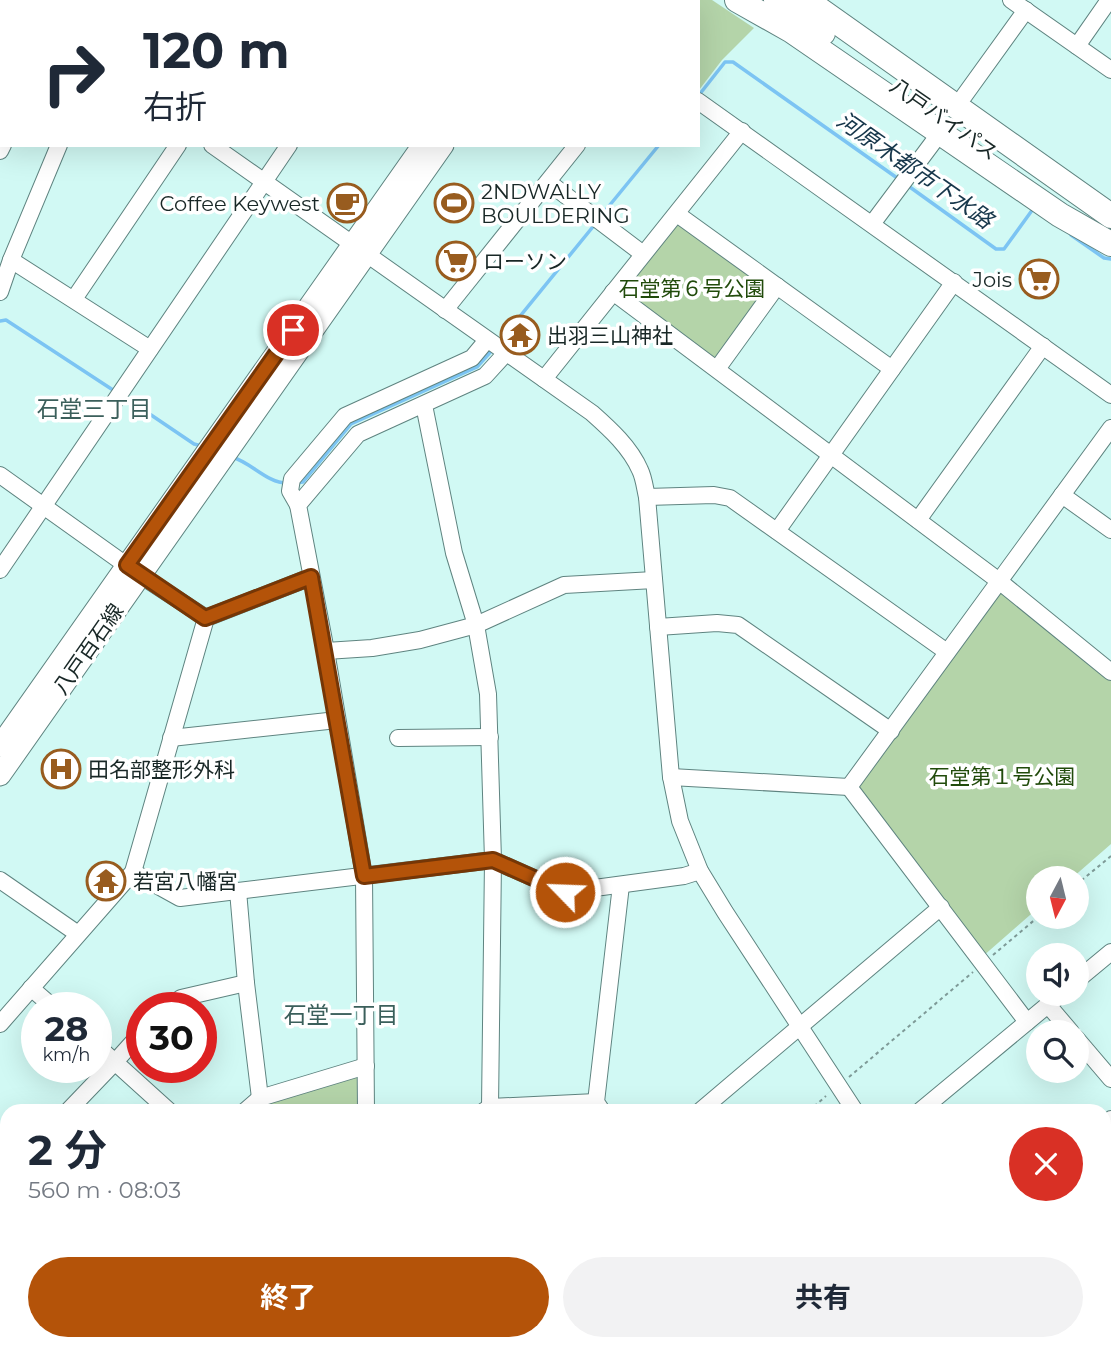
<!DOCTYPE html>
<html lang="ja">
<head>
<meta charset="utf-8">
<style>
	body { margin:0; font-family:Montserrat,"Noto Sans JP",sans-serif; background:#f2f2f3; color:#1f2937; height:100vh; display:flex; flex-direction:column; font-size:26px; white-space:nowrap }
	* { box-sizing:border-box; margin:0 }
	p { font-size:23px; color:#747a83 }
	.icon { flex:none; width:38px; height:38px; fill:none; stroke:currentColor; stroke-width:2; stroke-linecap:round; stroke-linejoin:round }
	.map { position:relative; flex:1; overflow:hidden }
	.sheet { position:absolute; left:0px; top:1104px; width:1111px; height:247px; display:flex; flex-direction:column; background:#fff; border-radius:21px 21px 0 0; box-shadow:0 7px 28px #0002 }
	.sheet>* { flex:none }
	.guide { position:absolute; left:0px; top:0px; width:700px; height:147px; box-shadow:0 7px 28px #0002; background:#fff; color:#1f2937; overflow:hidden }
	.needle { width:46px; rotate:187deg }
	.controls { position:absolute; left:1026px; top:866px; display:grid; gap:14px }
	.controls a { display:grid; place-items:center; width:63px; height:63px; border-radius:50%; background:#fff; box-shadow:0 7px 28px #0002; font-size:35px }
	.speed { position:absolute; left:21px; top:992px; display:flex; gap:14px; font-size:35px; font-weight:700; text-align:center }
	.speed>* { display:grid; place-content:center; width:91px; height:91px; border-radius:50%; background:#fff; box-shadow:0 7px 28px #0002; line-height:1 }
	.speed small { font-size:18px; font-weight:400 }
	.speed .limit { border:10px solid #d22; background:#fff; color:#111 }
	.pin { position:absolute; display:grid; place-items:center; width:60px; height:60px; color:#fff; margin:-30px; border:4px solid #fff; border-radius:50%; box-shadow:0 2px 7px #0007 }
	.me { position:absolute; width:77px; margin:-38px; rotate:294deg; stroke-linejoin:round; filter:drop-shadow(0 0 5px #0008) }
	.turn { display:flex; align-items:center; gap:24px; height:147px; padding:0 28px; font-size:32px }
	.turn .icon { width:91px; height:91px; stroke-width:2.5 }
	.turn b { display:block; font-size:49px; line-height:60px }
	.round { display:grid; place-items:center; flex:none; width:74px; height:74px; border-radius:37px; background:#f2f2f3 }
	.headline { display:flex; align-items:center; justify-content:space-between; height:119px; padding:0 28px }
	h1 { font-size:42px; font-weight:700; line-height:52px }
	.primary-button { display:flex; gap:14px; margin-top:auto; padding:14px 28px }
	.primary-button a { flex:1; height:80px; border-radius:42px; background:#b45309; color:#fff; font-size:28px; font-weight:700; line-height:80px; text-align:center }
	.primary-button a+a { background:#f2f2f3; color:#1f2937 }
	.map>svg:first-child { display:block }
	.green { fill:#b4d4a9 }
	.lines { fill:none; stroke-linecap:round; stroke-linejoin:round }
	.stream { stroke:#7cc4f3; stroke-width:3.5 }
	.minor-casing { stroke:#5f8480; stroke-width:18 }
	.major-casing { stroke:#5f8480; stroke-width:23 }
	.highway-casing { stroke:#5f8480; stroke-width:26 }
	.path { stroke:#7e9a97; stroke-width:2; stroke-dasharray:3.5 3.5; stroke-linecap:butt }
	.minor { stroke:#fff; stroke-width:16 }
	.major { stroke:#fff; stroke-width:21 }
	.highway { stroke:#fff; stroke-width:24 }
	.route-casing { stroke:#753606; stroke-width:18 }
	.route { stroke:#b45309; stroke-width:12 }
	.labels { text-anchor:middle; dominant-baseline:central; stroke-width:7; stroke-linejoin:round; paint-order:stroke }
	.street-label { font-size:21px; fill:#182726; stroke:#fff }
	.poi-label { font-size:21px; fill:#182726; stroke:#fff; text-anchor:start }
	.park-label { font-size:21px; fill:#214b0b; stroke:#fff }
	.water-label { font-size:23px; font-style:italic; fill:#17374b; stroke:#fff }
	.neighbourhood-label { font-size:23px; fill:#3b5f5b; stroke:#fff }
</style>
</head>
<body>
<div class="map">
<svg width="1111" height="1350" viewBox="0 0 1111 1350">
	<rect width="100%" height="100%" fill="#d1f9f4"/>
	<g class="green">
		<polygon points="0,0 72,0 71,2 2,2 2,135 0,138"/>
		<polygon points="643,0 712,0 754,28 722,60 699,90 698,2 641,2"/>
		<polygon points="677,221 769,289 716,362 622,292"/>
		<polygon points="1002,591 1111,678 1111,844 1072,878 1038,878 1038,908 982,957 857,790"/>
		<polygon points="362,1071 361,1111 251,1111 262,1101"/>
		<polygon points="230,1344 373,1344 364,1350 234,1350"/>
	</g>
	<g class="lines">
		<g class="stream">
			<polyline points="699,95 725,62 733,62 900,180"/>
			<polyline points="907,185 996,249 1004,249 1033,209"/>
			<polyline points="600,217 659,145"/>
			<polyline points="1071,235 1104,258 1111,259"/>
			<polyline points="0,321 6,320 116,392"/>
			<polyline points="499,342 596,223"/>
			<polyline points="123,396 194,444 202,446"/>
			<path d="M232,457c20,6 35,26 55,26"/>
			<polyline points="295,483 303,482 351,424 477,367 494,348"/>
		</g>
		<defs>
			<g id="minor">
				<polyline points="297,0 300,2"/>
				<polyline points="1011,0 1111,70"/>
				<polyline points="79,2 79,0"/>
				<polyline points="131,2 132,0"/>
				<polyline points="275,2 276,0"/>
				<polyline points="385,2 386,0"/>
				<polyline points="0,43 2,44"/>
				<polyline points="1077,46 1109,0"/>
				<polyline points="964,96 1026,10"/>
				<polyline points="698,101 1111,395"/>
				<path d="M212,145l380,268c18,16 38,34 48,57 4,8 5,19 7,27l24,280 9,44 20,50 25,41 130,199"/>
				<polyline points="0,151 3,145"/>
				<polyline points="548,182 643,254"/>
				<polyline points="677,214 892,369"/>
				<polyline points="872,224 940,133"/>
				<polyline points="11,260 150,349"/>
				<polyline points="0,292 11,260 59,145"/>
				<polyline points="613,292 999,581 1111,672"/>
				<polyline points="74,299 178,145"/>
				<polyline points="445,310 577,145"/>
				<polyline points="717,369 777,286"/>
				<polyline points="544,379 742,131"/>
				<polyline points="424,405 454,553 476,625 488,694 493,860 490,1107"/>
				<polyline points="0,475 140,575 206,618 133,872 0,1024"/>
				<polyline points="1062,495 1111,530"/>
				<polyline points="647,497 714,495 730,498 947,652"/>
				<polyline points="298,505 290,491 292,479 345,416 472,358 487,340"/>
				<polyline points="918,520 1043,346"/>
				<polyline points="777,531 954,282"/>
				<polyline points="0,570 289,145"/>
				<polyline points="206,618 311,577"/>
				<polyline points="658,627 717,623 738,625 891,731"/>
				<polyline points="326,651 372,648 420,640 476,625 564,585 654,580"/>
				<polyline points="171,738 337,720"/>
				<polyline points="398,738 490,737"/>
				<polyline points="671,777 849,787"/>
				<polyline points="133,872 180,898 493,860 565,892 684,876 700,871"/>
				<polyline points="0,880 78,934"/>
				<polyline points="238,891 246,983 260,1098"/>
				<polyline points="1076,981 1111,952"/>
				<polyline points="31,988 54,1008"/>
				<polyline points="1048,1005 1071,1032"/>
				<polyline points="169,1008 181,998 246,983"/>
				<polyline points="1027,1022 849,787 1111,428"/>
				<polyline points="1076,1038 1111,1079"/>
				<polyline points="96,1045 169,1111"/>
				<polyline points="68,1111 115,1062 142,1032"/>
				<polyline points="245,1111 260,1098 366,1066"/>
				<polyline points="366,1111 364,876 326,651 298,505 358,434 485,376 506,353"/>
				<polyline points="484,1111 490,1107 596,1102"/>
				<polyline points="602,1111 596,1102 621,885"/>
				<polyline points="700,1111 941,907"/>
				<polyline points="920,1111 1061,994"/>
				<polyline points="1104,1125 1111,1119"/>
				<polyline points="0,1182 7,1174"/>
				<polyline points="0,1198 7,1204"/>
				<polyline points="1104,1279 1111,1273"/>
				<polyline points="1104,1301 1111,1311"/>
				<polyline points="159,1344 163,1350"/>
				<polyline points="1006,1344 1010,1350"/>
				<polyline points="134,1350 142,1344"/>
				<polyline points="371,1350 380,1344"/>
				<polyline points="638,1350 645,1344"/>
				<polyline points="841,1350 848,1344"/>
				<polyline points="1020,1350 1027,1344"/>
			</g>
			<g id="major">
				<polyline points="520,2 521,0"/>
				<polyline points="548,2 550,0"/>
				<polyline points="0,746 423,145"/>
				<polyline points="0,775 443,145"/>
			</g>
			<g id="highway">
				<polyline points="737,0 792,31 1060,215 1111,244"/>
				<polyline points="776,0 823,33"/>
				<polyline points="806,0 1111,216"/>
			</g>
		</defs>
		<use href="#minor" class="minor-casing"/>
		<use href="#major" class="major-casing"/>
		<use href="#highway" class="highway-casing"/>
		<g class="path">
			<polyline points="687,2 688,0"/>
			<polyline points="1076,885 1111,856"/>
			<polyline points="993,955 1038,917"/>
			<polyline points="849,1077 973,972"/>
			<polyline points="809,1111 826,1096"/>
			<polyline points="491,1344 495,1350"/>
			<polyline points="526,1350 533,1344"/>
		</g>
		<use href="#minor" class="minor"/>
		<use href="#major" class="major"/>
		<use href="#highway" class="highway"/>
	</g>
	<g class="lines">
		<defs>
			<polyline id="route" points="293,330 127,565 205,618 311,577 364,876 493,860 565,892"/>
		</defs>
		<use href="#route" class="route-casing"/>
		<use href="#route" class="route"/>
	</g>
	<defs>
		<symbol id="cafe-ring" viewBox="-11 -11 22 22"><circle r="9.5" fill="#fff" stroke="#985c1f" stroke-width="1.5"/><path d="M-5.5-4.5H6V0H3Q3 3.5 0 3.5H-2.5Q-5.5 3.5-5.5 0ZM3-3.2v2h1.7v-2ZM-6 4.5H4V6H-6Z" fill="#985c1f"/></symbol>
		<symbol id="stadium-ring" viewBox="-11 -11 22 22"><circle r="9.5" fill="#fff" stroke="#985c1f" stroke-width="1.5"/><path d="M0-5a6.5 5 0 1 0 0 10a6.5 5 0 1 0 0-10ZM-3.5-1.8h7v3.6h-7Z" fill="#985c1f"/></symbol>
		<symbol id="supermarket-ring" viewBox="-11 -11 22 22"><circle r="9.5" fill="#fff" stroke="#985c1f" stroke-width="1.5"/><path d="M-6-5.5h2.5l.6 2H6L4.5 2H-2.5L-4.4-4H-6ZM-1.5 3.2a1.3 1.3 0 1 0 .1 0ZM3 3.2a1.3 1.3 0 1 0 .1 0Z" fill="#985c1f"/></symbol>
		<symbol id="temple-ring" viewBox="-11 -11 22 22"><circle r="9.5" fill="#fff" stroke="#985c1f" stroke-width="1.5"/><path d="M0-6L5-2H3V0L6.5 2.5H4V6H1.5V3h-3V6H-4V2.5H-6.5L-3 0V-2H-5Z" fill="#985c1f"/></symbol>
		<symbol id="hospital-ring" viewBox="-11 -11 22 22"><circle r="9.5" fill="#fff" stroke="#985c1f" stroke-width="1.5"/><path d="M-5-5h3v3.5h4V-5h3V5h-3V1.5h-4V5h-3Z" fill="#985c1f"/></symbol>
	</defs>
	<g fill-rule="evenodd">
		<use href="#cafe-ring" x="325" y="181" width="44" height="44"/>
		<use href="#stadium-ring" x="432" y="181" width="44" height="44"/>
		<use href="#supermarket-ring" x="434" y="239" width="44" height="44"/>
		<use href="#supermarket-ring" x="1017" y="257" width="44" height="44"/>
		<use href="#temple-ring" x="498" y="313" width="44" height="44"/>
		<use href="#hospital-ring" x="39" y="747" width="44" height="44"/>
		<use href="#temple-ring" x="84" y="859" width="44" height="44"/>
	</g>
	<g class="labels">
		<g class="street-label">
			<text transform="translate(944 119) rotate(35)">八戸バイパス</text>
			<text transform="translate(88 649) rotate(-55)">八戸百石線</text>
		</g>
		<g class="poi-label">
			<text x="481" y="191">2NDWALLY<tspan x="481" dy="24">BOULDERING</tspan></text>
			<text x="320" y="203" text-anchor="end">Coffee Keywest</text>
			<text x="483" y="261">ローソン</text>
			<text x="1012" y="279" text-anchor="end">Jois</text>
			<text x="547" y="335">出羽三山神社</text>
			<text x="88" y="769">田名部整形外科</text>
			<text x="133" y="881">若宮八幡宮</text>
		</g>
		<g class="park-label">
			<text x="692" y="288">石堂第６号公園</text>
			<text x="1002" y="776">石堂第１号公園</text>
		</g>
		<g class="water-label">
			<text transform="translate(915 170) rotate(35)">河原木都市下水路</text>
		</g>
		<g class="neighbourhood-label">
			<text x="94" y="409">石堂三丁目</text>
			<text x="341" y="1015">石堂一丁目</text>
		</g>
	</g>
</svg>
<div class="controls">
<a><svg class="needle" viewBox="-14 -14 28 28"><path d="M0-13l5 13h-10z" fill="#e53935"/><path d="M0 13l5-13h-10z" fill="#747a83"/></svg></a>
<a><svg class="icon" aria-label="sound" viewBox="0 0 24 24"><path d="M4 9h4l5-4v14l-5-4H4zM17 9q2 3 0 6"/></svg></a>
<a><svg class="icon" aria-label="search" viewBox="0 0 24 24"><circle cx="10" cy="10" r="6"/><path d="M15 15l6 6"/></svg></a>
</div>
<div class="speed"><div>28<small>km/h</small></div><div class="limit">30</div></div>
<div class="pin" style="left:293px;top:330px;background:#d93025"><svg class="icon" aria-label="arrive" viewBox="0 0 24 24"><path d="M6 21V4h12l-3 4 3 4H6"/></svg></div>
<svg class="me" style="left:565px;top:892px" viewBox="-20 -20 40 40"><circle r="17" fill="#b45309" stroke="#fff" stroke-width="3"/><path d="M0-11L8 9 0 5-8 9z" fill="#fff"/></svg>
<div class="guide">
<div class="turn"><svg class="icon" aria-label="right" viewBox="0 0 24 24"><path d="M7 20v-9h11M14 6l5 5-5 5"/></svg><div><b>120 m</b>右折</div></div>
</div>
<section class="sheet">
<div class="headline"><div><h1>2 分</h1><p>560 m · 08:03</p></div><a class="round" style="background:#d93025;color:#fff"><svg class="icon" aria-label="close" viewBox="0 0 24 24"><path d="M6 6l12 12M18 6L6 18"/></svg></a></div>
<div class="primary-button"><a>終了</a><a>共有</a></div>
</section>
</div>
</body>
</html>
